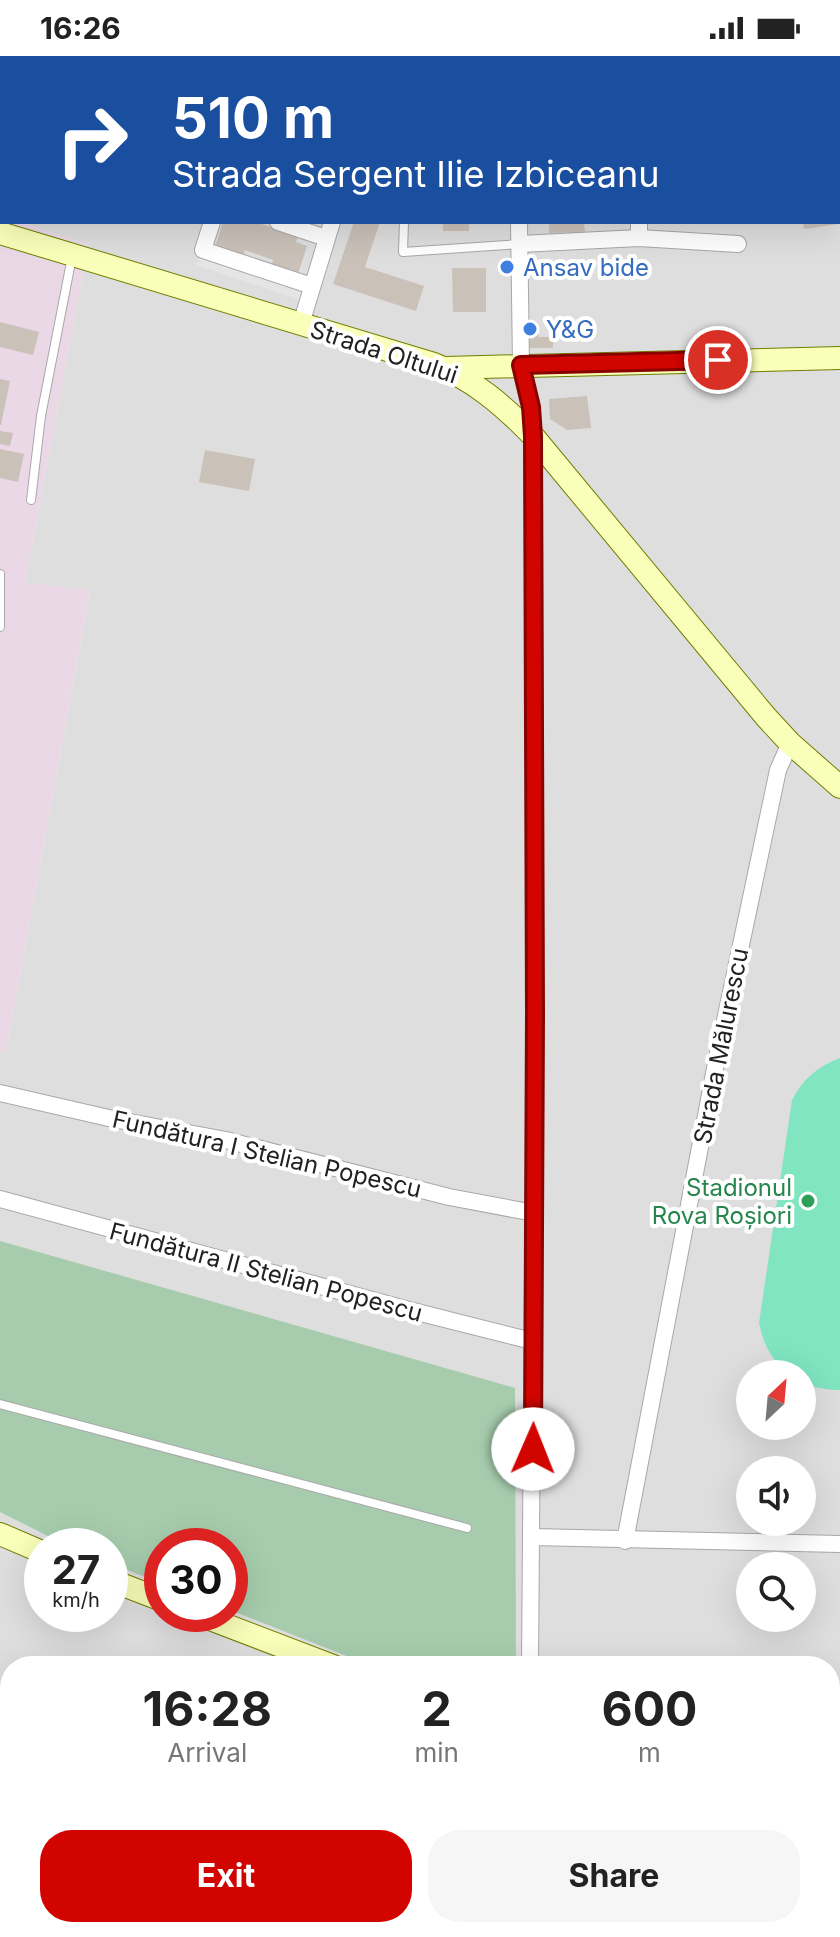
<!DOCTYPE html>
<html lang="en">
<head>
<meta charset="utf-8">
<style>
	body { margin:0; font-family:Inter,sans-serif; background:#f6f6f6; color:#222; height:100vh; display:flex; flex-direction:column; font-size:30px; white-space:nowrap }
	* { box-sizing:border-box; margin:0 }
	p { font-size:26px; color:#767676 }
	.icon { flex:none; width:44px; height:44px; fill:none; stroke:currentColor; stroke-width:2; stroke-linecap:round; stroke-linejoin:round }
	.map { position:relative; flex:1; overflow:hidden }
	.sheet { position:absolute; left:0px; top:1600px; width:840px; height:282px; display:flex; flex-direction:column; background:#fff; border-radius:32px 32px 0 0; box-shadow:0 8px 32px #0002 }
	.sheet>* { flex:none }
	.banner { position:absolute; left:0px; top:0px; width:840px; height:168px; box-shadow:0 8px 32px #0002; background:#1a4fa0; color:#fff; overflow:hidden }
	.needle { width:52px; rotate:26deg }
	.tools { position:absolute; left:736px; top:1304px; display:grid; gap:16px }
	.tools a { display:grid; place-items:center; width:80px; height:80px; border-radius:50%; background:#fff; box-shadow:0 8px 32px #0002; font-size:40px }
	.speed { position:absolute; left:24px; top:1472px; display:flex; gap:16px; font-size:40px; font-weight:700; text-align:center }
	.speed>* { display:grid; place-content:center; width:104px; height:104px; border-radius:50%; background:#fff; box-shadow:0 8px 32px #0002; line-height:1 }
	.speed small { font-size:20px; font-weight:400 }
	.speed .limit { border:12px solid #d22; background:#fff; color:#111 }
	.pin { position:absolute; display:grid; place-items:center; width:68px; height:68px; color:#fff; margin:-34px; border:4px solid #fff; border-radius:50%; box-shadow:0 2px 8px #0007 }
	.me { position:absolute; width:88px; margin:-44px; rotate:1deg; stroke-linejoin:round; filter:drop-shadow(0 0 6px #0008) }
	.turn { display:flex; align-items:center; gap:28px; height:168px; padding:0 40px; font-size:36px }
	.turn .icon { width:104px; height:104px; stroke-width:2.5 }
	.turn b { display:block; font-size:56px; line-height:68px }
	.eta { display:flex; justify-content:space-evenly; align-items:center; height:136px; text-align:center }
	.eta b { font-size:48px; font-weight:700; line-height:56px }
	.primary-button { display:flex; gap:16px; margin-top:auto; padding:16px 40px }
	.primary-button a { flex:1; height:92px; border-radius:32px; background:#d10400; color:#fff; font-size:32px; font-weight:700; line-height:92px; text-align:center }
	.primary-button a+a { background:#f6f6f6; color:#222 }
	.status { display:flex; justify-content:space-between; align-items:center; height:56px; padding:0 40px; background:#fff; direction:ltr }
	.status svg { height:22px; fill:currentColor }
	.map>svg:first-child { display:block }
	.residential { fill:#dfdede; fill-rule:evenodd }
	.industrial { fill:#ebd8e7 }
	.cemetery { fill:#a6ccad }
	.pitch { fill:#80e5c0 }
	.parking { fill:#e5e5e5 }
	.building { fill:#cac1b9 }
	.lines { fill:none; stroke-linecap:round; stroke-linejoin:round }
	.service-casing { stroke:#a8a8a8; stroke-width:10 }
	.minor-casing { stroke:#a8a8a8; stroke-width:18 }
	.secondary-casing { stroke:#6f7f00; stroke-width:24 }
	.service { stroke:#fff; stroke-width:8 }
	.minor { stroke:#fff; stroke-width:16 }
	.secondary { stroke:#f9feb9; stroke-width:22 }
	.route-casing { stroke:#880300; stroke-width:20 }
	.route { stroke:#d10400; stroke-width:14 }
	.shop-dot { fill:#3f7fe0; stroke:#fff; stroke-width:3 }
	.leisure-dot { fill:#2e9e5b; stroke:#fff; stroke-width:3 }
	.labels { text-anchor:middle; dominant-baseline:central; stroke-width:8; stroke-linejoin:round; paint-order:stroke }
	.shop-label { font-size:24px; fill:#366cbe; stroke:#fff; text-anchor:start }
	.street-label { font-size:24px; fill:#212121; stroke:#fff }
	.leisure-label { font-size:24px; fill:#27864d; stroke:#fff; text-anchor:end }
</style>
</head>
<body>
<div class="status"><b>16:26</b><svg viewBox="0 0 49 12"><path d="M0 12V9h3v3zM5 12V6h3v6zM10 12V3h3v9zM15 12V0h3v12zM26 1h20v11H26zM47 4h2v5h-2z"/></svg></div>
<div class="map">
<svg width="840" height="1881" viewBox="0 0 840 1881">
	<rect width="100%" height="100%" fill="#f2eee7"/>
	<path class="residential" d="M0,0h840v1881h-840v-886h6l84,-460 -65,-8 63,-338 -70,-23h820v-164h-836v159zM750,1318h52v52h-52zM750,1414h52v52h-52zM42,1490h68v68h-68zM162,1490h68v68h-68zM750,1510h52v52h-52zM10,1610h820v262h-820z"/>
	<polygon class="industrial" points="0,160 2,166 18,166 88,189 25,527 90,534 6,995 0,995"/>
	<polygon class="cemetery" points="0,1185 515,1332 516,1610 372,1610 230,1554 230,1490 162,1490 162,1528 110,1507 110,1490 68,1490 0,1456"/>
	<path class="pitch" d="M840,1002v332c-13,0 -26,-2 -38,-8v-8h-14c-17,-15 -24,-28 -29,-51l33,-223c11,-21 26,-34 48,-42z"/>
	<polygon class="parking" points="201,196 304,230 300,244 196,209"/>
	<g class="building">
		<polygon points="223,166 255,166 298,180 296,186 307,190 298,218 272,208 273,204 245,194 243,200 215,191"/>
		<polygon points="354,166 380,166 365,211 424,230 416,255 333,228"/>
		<rect x="443" y="166" width="26" height="9"/>
		<polygon points="549,166 584,166 585,176 549,177"/>
		<polygon points="803,166 838,166 839,168 804,173"/>
		<polygon points="452,212 486,212 486,256 453,256"/>
		<polygon points="0,266 39,276 33,299 0,291"/>
		<polygon points="527,273 539,273 538,281 553,281 553,292 527,292"/>
		<polygon points="0,323 10,325 1,369 0,369"/>
		<polygon points="587,340 591,372 567,374 550,363 549,343"/>
		<polygon points="0,375 13,377 10,390 0,388"/>
		<polygon points="0,393 24,398 18,426 0,422"/>
		<polygon points="205,394 255,403 249,435 199,426"/>
		<polygon points="802,1437 812,1439 808,1463 802,1462"/>
	</g>
	<g class="lines">
		<defs>
			<g id="service">
				<polyline points="413,2 413,0"/>
				<polyline points="493,2 498,0"/>
				<polyline points="404,166 403,196 520,188"/>
				<polyline points="31,444 41,360 72,201"/>
				<polyline points="0,518 0,571"/>
				<polyline points="0,1348 467,1472"/>
			</g>
			<g id="minor">
				<polyline points="515,0 515,2"/>
				<polyline points="635,0 635,2"/>
				<polyline points="766,0 766,2"/>
				<polyline points="369,2 369,0"/>
				<polyline points="838,71 840,71"/>
				<polyline points="212,166 203,194 312,230"/>
				<polyline points="278,166 326,182"/>
				<polyline points="519,166 521,309 531,351 533,380 535,958 530,1610"/>
				<polyline points="639,166 639,182"/>
				<polyline points="520,188 639,182 738,188"/>
				<polyline points="301,268 332,166"/>
				<polyline points="0,1037 113,1063 226,1084 449,1141 534,1157"/>
				<polyline points="0,1143 409,1254 532,1285"/>
				<polyline points="532,1481 840,1488"/>
				<polyline points="625,1485 716,1007 778,714 790,687"/>
				<polyline points="7,1658 10,1659"/>
				<polyline points="0,1792 10,1794"/>
				<polyline points="336,1872 372,1881"/>
			</g>
			<g id="secondary">
				<path d="M0,177l434,131c39,15 70,42 99,72l233,281 24,26 50,44"/>
				<polyline points="445,312 840,302"/>
				<polyline points="0,1478 42,1496"/>
				<polyline points="110,1524 162,1544"/>
				<polyline points="197,1558 333,1610"/>
				<polyline points="712,1872 722,1881"/>
			</g>
		</defs>
		<use href="#service" class="service-casing"/>
		<use href="#minor" class="minor-casing"/>
		<use href="#secondary" class="secondary-casing"/>
		<use href="#service" class="service"/>
		<use href="#minor" class="minor"/>
		<use href="#secondary" class="secondary"/>
	</g>
	<g class="lines">
		<defs>
			<polyline id="route" points="533,1393 535,958 533,380 531,351 521,309 718,304"/>
		</defs>
		<use href="#route" class="route-casing"/>
		<use href="#route" class="route"/>
	</g>
	<g class="shop-dot">
		<circle cx="507" cy="211" r="8"/>
		<circle cx="530" cy="273" r="8"/>
	</g>
	<circle class="leisure-dot" cx="808" cy="1145" r="8"/>
	<g class="labels">
		<g class="shop-label">
			<text x="523" y="211">Ansav bide</text>
			<text x="546" y="273">Y&amp;G</text>
		</g>
		<g class="street-label">
			<text transform="translate(384 296) rotate(18)">Strada Oltului</text>
			<text transform="translate(721 990) rotate(-79)">Strada Mălurescu</text>
			<text transform="translate(267 1098) rotate(13)">Fundătura I Stelian Popescu</text>
			<text transform="translate(266 1216) rotate(15)">Fundătura II Stelian Popescu</text>
		</g>
		<g class="leisure-label">
			<text x="792" y="1131">Stadionul<tspan x="792" dy="28">Rova Roșiori</tspan></text>
		</g>
	</g>
</svg>
<div class="tools">
<a><svg class="needle" viewBox="-14 -14 28 28"><path d="M0-13l5 13h-10z" fill="#e53935"/><path d="M0 13l5-13h-10z" fill="#767676"/></svg></a>
<a><svg class="icon" aria-label="sound" viewBox="0 0 24 24"><path d="M4 9h4l5-4v14l-5-4H4zM17 9q2 3 0 6"/></svg></a>
<a><svg class="icon" aria-label="search" viewBox="0 0 24 24"><circle cx="10" cy="10" r="6"/><path d="M15 15l6 6"/></svg></a>
</div>
<div class="speed"><div>27<small>km/h</small></div><div class="limit">30</div></div>
<div class="pin" style="left:718px;top:304px;background:#d93025"><svg class="icon" aria-label="arrive" viewBox="0 0 24 24"><path d="M6 21V4h12l-3 4 3 4H6"/></svg></div>
<svg class="me" style="left:533px;top:1393px" viewBox="-20 -20 40 40"><circle r="19" fill="#fff"/><path d="M0-13L10 11 0 6-10 11z" fill="#d10400"/></svg>
<div class="banner">
<div class="turn"><svg class="icon" aria-label="right" viewBox="0 0 24 24"><path d="M7 20v-9h11M14 6l5 5-5 5"/></svg><div><b>510 m</b>Strada Sergent Ilie Izbiceanu</div></div>
</div>
<section class="sheet">
<div class="eta">
<div><b>16:28</b><p>Arrival</p></div>
<div><b>2</b><p>min</p></div>
<div><b>600</b><p>m</p></div>
</div>
<div class="primary-button"><a>Exit</a><a>Share</a></div>
</section>
</div>
</body>
</html>
